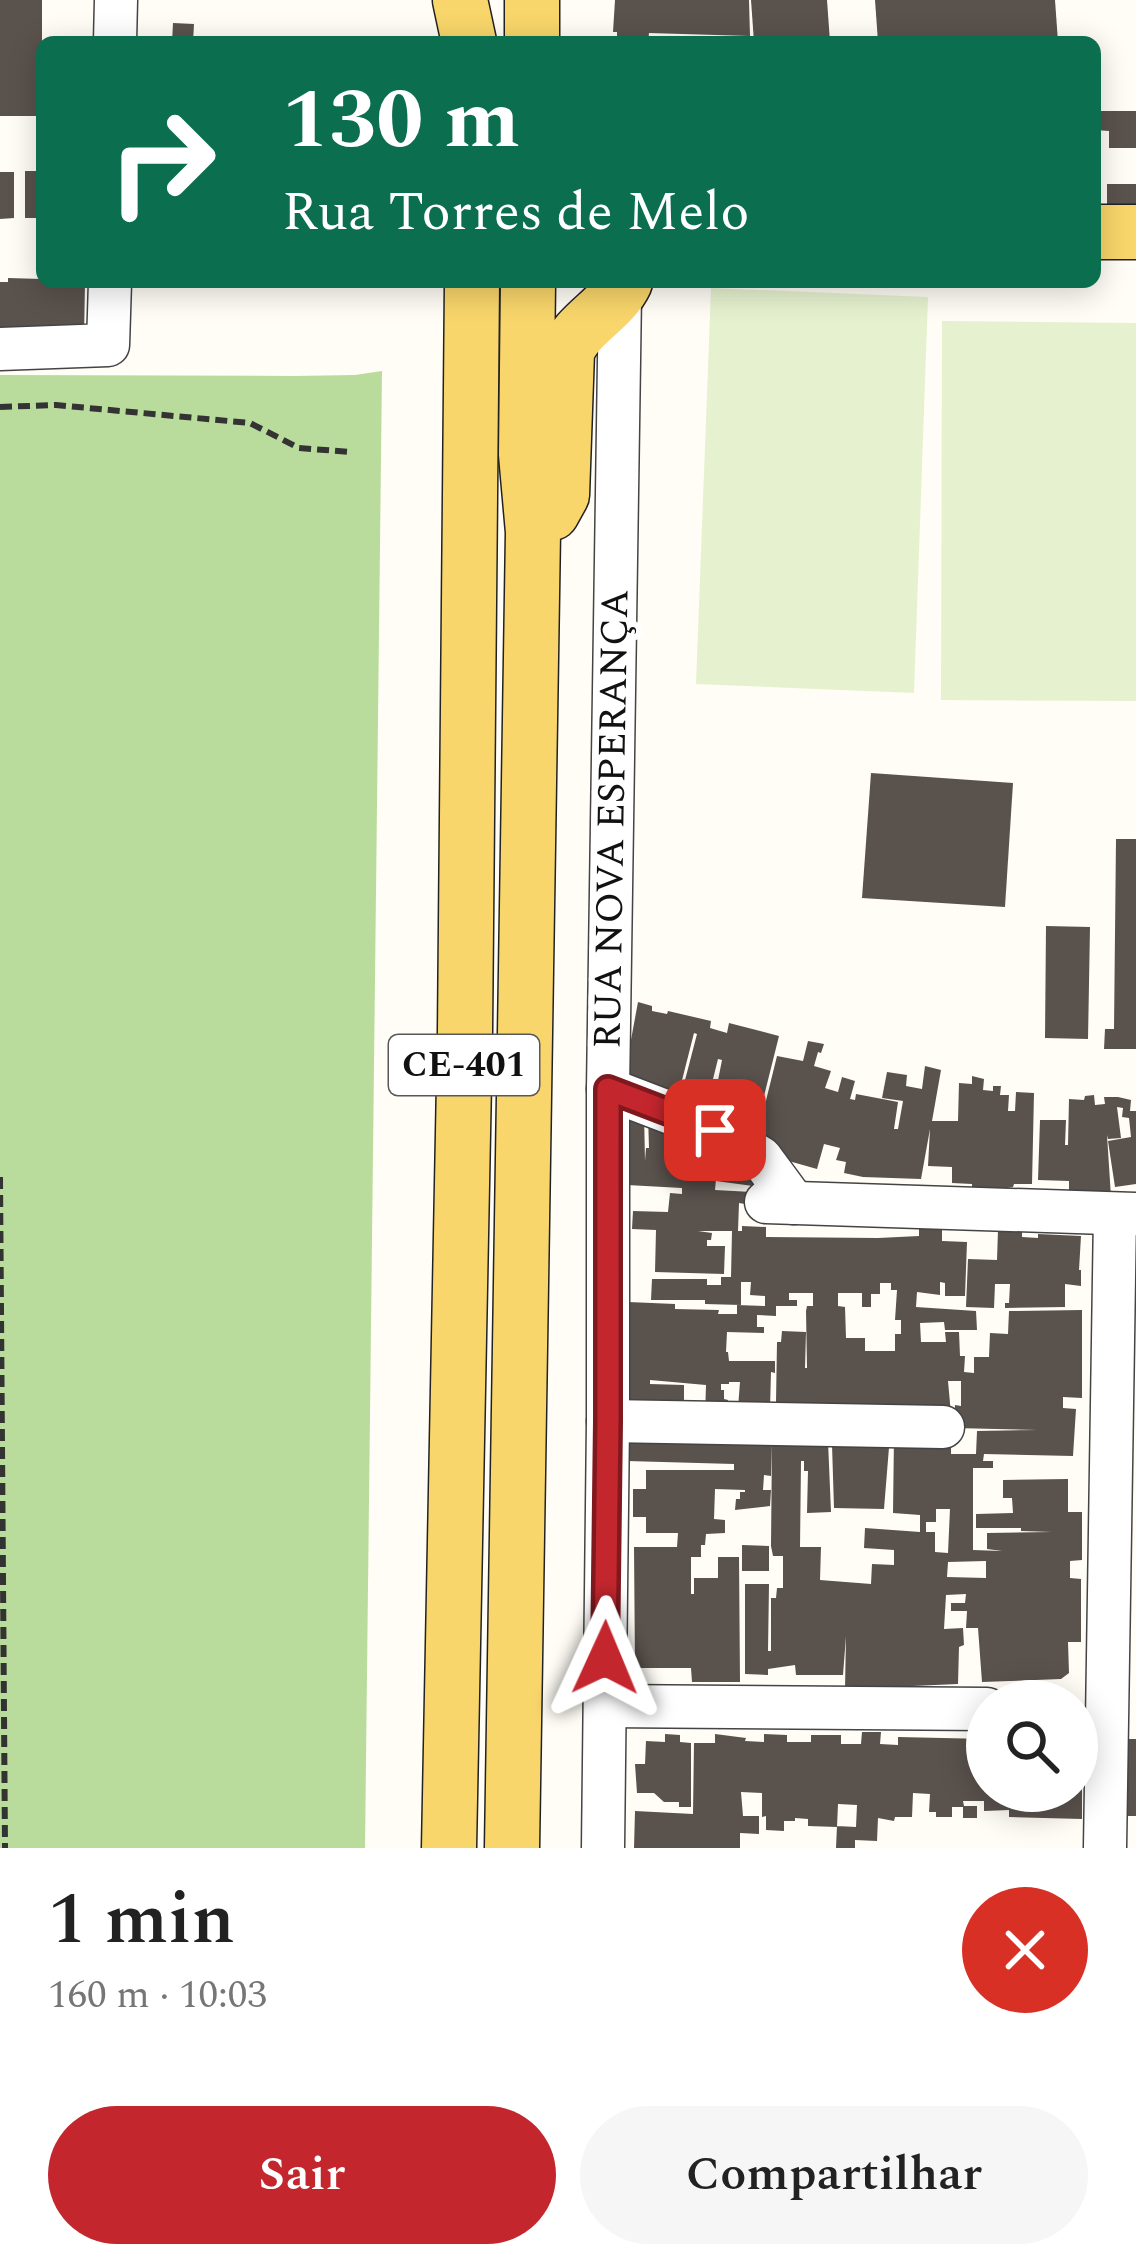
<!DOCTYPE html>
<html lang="pt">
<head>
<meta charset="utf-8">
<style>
	body { margin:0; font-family:Spectral,serif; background:#f6f6f6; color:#222; height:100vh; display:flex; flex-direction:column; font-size:45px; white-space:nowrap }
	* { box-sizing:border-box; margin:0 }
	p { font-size:39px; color:#767676 }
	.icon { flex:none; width:66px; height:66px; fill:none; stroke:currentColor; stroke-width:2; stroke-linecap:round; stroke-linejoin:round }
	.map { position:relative; height:1848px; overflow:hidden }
	.panel { display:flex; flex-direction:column; background:#fff; flex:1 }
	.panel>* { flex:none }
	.hud { position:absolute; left:36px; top:36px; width:1065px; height:252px; border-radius:18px; box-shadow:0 6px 30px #0003; background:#0b6e4f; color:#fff; overflow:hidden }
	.controls { position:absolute; left:966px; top:1680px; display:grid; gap:24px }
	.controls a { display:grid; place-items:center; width:132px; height:132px; border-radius:50%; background:#fff; box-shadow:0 6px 30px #0003; font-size:60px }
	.pin { position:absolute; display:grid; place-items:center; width:102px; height:102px; color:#fff; margin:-51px; border-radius:24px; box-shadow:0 6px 18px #0006 }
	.me { position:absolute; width:132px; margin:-66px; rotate:1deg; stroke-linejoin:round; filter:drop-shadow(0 0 9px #0008) }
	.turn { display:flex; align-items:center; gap:42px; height:252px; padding:0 48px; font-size:54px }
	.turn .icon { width:156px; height:156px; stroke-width:2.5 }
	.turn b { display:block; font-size:84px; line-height:102px }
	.round { display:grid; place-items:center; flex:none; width:126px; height:126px; border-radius:63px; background:#f6f6f6 }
	.head { display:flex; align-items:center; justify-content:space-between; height:204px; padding:0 48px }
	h1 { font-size:72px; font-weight:600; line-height:90px }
	.action { display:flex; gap:24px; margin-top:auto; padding:24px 48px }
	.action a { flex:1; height:138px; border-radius:72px; background:#c4262e; color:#fff; font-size:48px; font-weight:600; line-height:138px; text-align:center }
	.action a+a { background:#f6f6f6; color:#222 }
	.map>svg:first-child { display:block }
	.forest { fill:#b9dc9c }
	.pitch { fill:#e6f2cf }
	.building { fill:#5a524d; fill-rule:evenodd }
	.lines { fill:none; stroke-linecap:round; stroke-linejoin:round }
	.minor-casing { stroke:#444; stroke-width:45 }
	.major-casing { stroke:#222; stroke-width:57 }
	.path { stroke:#333; stroke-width:6; stroke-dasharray:12 6; stroke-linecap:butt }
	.minor { stroke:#fff; stroke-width:42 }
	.major { stroke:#f9d66b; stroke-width:54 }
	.route-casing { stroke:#7f191e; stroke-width:30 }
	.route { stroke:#c4262e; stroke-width:21 }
	.labels { text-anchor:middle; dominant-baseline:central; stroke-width:12; stroke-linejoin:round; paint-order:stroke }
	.shield { fill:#fff; stroke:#585858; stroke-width:3 }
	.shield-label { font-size:36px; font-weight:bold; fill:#111 }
	.street-label { font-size:39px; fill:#111; stroke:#fff }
</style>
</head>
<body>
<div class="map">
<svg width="1136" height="1848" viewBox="0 0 1136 1848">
	<rect width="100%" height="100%" fill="#fffdf5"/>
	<polygon class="forest" points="382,371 365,1848 0,1848 0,375 294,376 355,375"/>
	<g class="pitch">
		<polygon points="711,288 928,297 914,693 696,684"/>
		<polygon points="942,321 1136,323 1136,701 941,700"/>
	</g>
	<g class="building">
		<rect x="0" y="0" width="42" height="116"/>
		<polygon points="615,0 749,0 750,36 649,33 648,42 617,42 617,32 613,32"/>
		<polygon points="751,0 827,0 830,42 754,42"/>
		<polygon points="875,0 1055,0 1058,42 878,42"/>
		<polygon points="173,23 194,24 193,42 172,42"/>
		<polygon points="1095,111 1136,111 1136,148 1109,148 1109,131 1095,130"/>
		<rect x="25" y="171" width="17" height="47"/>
		<polygon points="0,172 14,172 14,218 0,219"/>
		<rect x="1107" y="184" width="29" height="23"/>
		<polygon points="8,278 42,279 42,282 85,282 84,339 0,341 0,282 8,282"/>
		<polygon points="871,773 1013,783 1005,907 862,898"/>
		<polygon points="1116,839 1136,839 1136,1049 1104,1049 1105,1029 1114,1029"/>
		<polygon points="1046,926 1090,927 1088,1039 1045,1038"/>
		<polygon points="638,1002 652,1006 652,1011 667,1014 668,1011 711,1021 710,1028 727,1033 729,1023 779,1036 755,1132 758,1133 777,1056 803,1061 808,1041 824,1044 821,1053 818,1052 814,1066 831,1071 825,1088 838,1092 842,1077 855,1081 850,1099 855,1100 856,1094 898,1102 894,1129 898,1129 903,1101 882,1098 887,1072 907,1075 906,1086 922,1089 925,1066 941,1070 932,1121 958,1121 959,1083 972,1084 972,1076 984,1079 983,1090 993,1091 993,1086 1001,1086 1000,1095 1009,1095 1008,1111 1015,1111 1016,1092 1034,1093 1032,1184 1014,1184 1013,1187 996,1190 972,1189 972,1184 952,1183 952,1167 928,1166 930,1129 921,1179 863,1177 844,1173 846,1162 836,1160 840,1148 824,1144 817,1169 778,1158 736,1141 746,1093 740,1091 732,1127 710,1121 722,1060 718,1059 703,1119 677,1111 697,1034 694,1033 677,1100 627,1091 628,1056"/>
		<polygon points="1094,1095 1095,1105 1105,1104 1104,1097 1118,1097 1131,1100 1130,1111 1136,1111 1136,1184 1115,1187 1108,1141 1131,1137 1129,1118 1122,1117 1123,1108 1117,1107 1121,1138 1108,1139 1107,1135 1111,1197 1069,1196 1069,1181 1038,1180 1040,1120 1066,1120 1065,1145 1068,1145 1069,1099 1084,1100 1085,1096"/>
		<path d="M623,1112h21l1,49 1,-13h3l-1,-33 71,36 -10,23 -1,4 8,1 -1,11 37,2 -1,13 -12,-2 -1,28h4v-5l24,1v10l112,1 41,-2v-9l23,2v12l25,1 -2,54h-20v-13l-5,-1v13l-23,-3 -1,15 60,4 1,19h-32l-1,-8 -24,1 1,19h25l-1,-10h14l1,24h5l-1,16 10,1v-16h15l1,-24 18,1 1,-23 73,-1v88l-19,-1v11l13,1 -3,47 -89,-2 -1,7h10v7h-20v82l29,1 -15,-2v-16l65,-1 -31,-1v-3h-45v-14l37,-1 -1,-15h-9v-18l65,-1v33h14v48l-12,1v17l11,1v63h-13l1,31 -8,6 -79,3 -4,-54h-12l1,-17h-16v-8h14l1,-9 -20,1 -2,34 19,-1 1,17 -5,2 -1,37 -113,5 1,-53 -3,39h-47l-1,-10 -27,4v6l-23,-1v-90h24l-1,67h3v-53h5l1,-10h6v-32h-10l-2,-10 1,-103 -1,33 -7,-1 -1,15h8l-1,16 -35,4 1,-11h4v-7h5v-2l-30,-1 -1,30 11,1v13l-19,1 -1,11h-4v12h-10v37h3v-16h24v-21h21l1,125h-48l-1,-14h-56l-1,-121h43l1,-14h-32v-16h-13v-28h13v-19h88v-6l-107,-3v-29l201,9 3,71 -24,1 1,-42h-4v-10h-3l-1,86h21l-1,33 51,4 1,-20 22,1v-15l-30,-2 1,-20 55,4v-17l-27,-2 1,-77 57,-1v19h25l1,-23 61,-1 -84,-2 1,-23 6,1v-25h-13l3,33 -147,2v-13l-28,-1 1,-60h4l1,-11 24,1 -1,36h2l-1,-57 1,-5h6v-13h-24v7h8v6h-21v10l-19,-1v12h7v6l-37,-1 -1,20h2l1,9h46v12l-4,-1 -1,37 -32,-1 2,-26h-11v2h-8v6h3v9l4,1 -1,17h-22l1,-32 -56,-5v4l34,1v30l-64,-3 8,-110 47,2v5l44,1 -1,4h19v-9l28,1v-10l-15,-1 1,-13h-10v23l-36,-1v-4h-54l1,-21h55v6h14v-8h10l1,-46h-34l14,2 -1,7h-4v6h18l-1,28 -69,-2 1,-42 -24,-1 1,-18 35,1 2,-19 12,1v-6l-55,-3zM880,1283h11v7h6l-2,30h6v14h-6v17h-30v-13h-19l-1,-31 -7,-1v-13h24v14h9v-13h9zM936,1509h14l-2,44 -13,-1v-20h-9v-10h10zM986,1561v17l-39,-1 1,-15z"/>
		<polygon points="719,1153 754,1168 753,1186 716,1181"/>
		<polygon points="998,1230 1022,1231 1022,1237 1038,1238 1038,1234 1081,1236 1079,1270 1081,1270 1081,1286 1065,1284 1065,1307 1005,1308 1005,1303 1009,1303 1010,1284 995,1284 994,1308 966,1307 968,1259 997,1260"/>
		<polygon points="890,1435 884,1509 834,1508 832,1445"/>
		<polygon points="742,1545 769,1546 769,1571 742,1571"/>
		<polygon points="862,1732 881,1732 880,1744 898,1745 898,1737 987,1739 987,1791 1045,1791 1045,1797 1061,1796 1061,1791 1077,1791 1077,1782 1082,1783 1082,1819 1009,1817 1009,1810 984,1811 984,1801 963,1801 964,1806 977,1806 977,1818 963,1818 963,1807 952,1807 952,1817 936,1817 936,1812 929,1812 930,1794 913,1793 912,1817 895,1817 894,1821 878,1818 877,1841 855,1840 855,1848 836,1848 837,1826 856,1827 857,1805 838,1804 837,1827 808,1826 808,1819 795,1818 795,1821 784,1821 784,1831 766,1830 766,1816 762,1817 762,1793 741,1792 743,1816 759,1816 759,1834 740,1833 740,1848 634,1848 635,1811 693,1814 694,1743 715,1743 715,1734 746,1738 745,1741 764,1742 764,1734 787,1735 787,1742 811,1742 811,1735 841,1735 841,1744 861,1744"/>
		<polygon points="665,1734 680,1735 680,1742 691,1743 691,1807 679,1807 679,1802 664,1802 654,1793 637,1793 635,1764 645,1764 646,1741 665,1742"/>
		<polygon points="1127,1739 1136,1739 1136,1816 1126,1816"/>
	</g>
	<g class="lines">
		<defs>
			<g id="minor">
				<polyline points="115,42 116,0"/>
				<polyline points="0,349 108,345 110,282"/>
				<polyline points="608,1089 715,1130 761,1158 794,1203"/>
				<polyline points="766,1202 1136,1214"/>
				<polyline points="608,1421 943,1427"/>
				<polyline points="605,1706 987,1709"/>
				<polyline points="603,1848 608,1421 608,1089 620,294"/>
				<polyline points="1105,1848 1115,1214"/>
			</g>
			<g id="major">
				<polyline points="460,0 469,42"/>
				<polyline points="532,42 532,0"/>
				<polyline points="1095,232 1136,232"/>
				<path d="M552,513l10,-18 5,-143c10,-28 45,-42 58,-70"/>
				<polyline points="449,1848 465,1031 472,282"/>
				<polyline points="512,1848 533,532 526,454 528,282"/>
			</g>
		</defs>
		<use href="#minor" class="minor-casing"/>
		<use href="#major" class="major-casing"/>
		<g class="path">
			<polyline points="0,407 56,405 250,423 299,448 351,452"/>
			<polyline points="0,1177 5,1848"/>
		</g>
		<use href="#minor" class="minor"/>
		<use href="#major" class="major"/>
	</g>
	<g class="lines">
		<defs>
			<polyline id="route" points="605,1658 608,1421 608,1089 715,1130"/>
		</defs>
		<use href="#route" class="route-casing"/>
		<use href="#route" class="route"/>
	</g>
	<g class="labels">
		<rect class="shield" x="389" y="1035" width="150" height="60" rx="9"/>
		<g class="shield-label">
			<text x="464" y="1065">CE-401</text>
		</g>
		<g class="street-label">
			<text transform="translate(612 819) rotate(-89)">RUA NOVA ESPERANÇA</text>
		</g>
	</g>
</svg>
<div class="controls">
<a><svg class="icon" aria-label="search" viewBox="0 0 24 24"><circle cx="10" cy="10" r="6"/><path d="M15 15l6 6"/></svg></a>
</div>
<div class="pin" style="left:715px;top:1130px;background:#d93025"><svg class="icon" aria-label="arrive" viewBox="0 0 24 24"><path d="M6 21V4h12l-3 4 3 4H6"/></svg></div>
<svg class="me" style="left:605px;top:1658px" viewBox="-20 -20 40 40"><path d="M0-17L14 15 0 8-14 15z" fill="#c4262e" stroke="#fff" stroke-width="4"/></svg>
<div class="hud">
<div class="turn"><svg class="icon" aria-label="right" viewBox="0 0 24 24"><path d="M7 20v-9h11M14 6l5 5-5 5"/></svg><div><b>130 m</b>Rua Torres de Melo</div></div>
</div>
</div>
<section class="panel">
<div class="head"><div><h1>1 min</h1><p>160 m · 10:03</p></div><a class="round" style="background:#d93025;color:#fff"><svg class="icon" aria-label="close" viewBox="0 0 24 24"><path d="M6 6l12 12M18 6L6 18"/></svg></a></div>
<div class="action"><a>Sair</a><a>Compartilhar</a></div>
</section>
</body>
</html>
